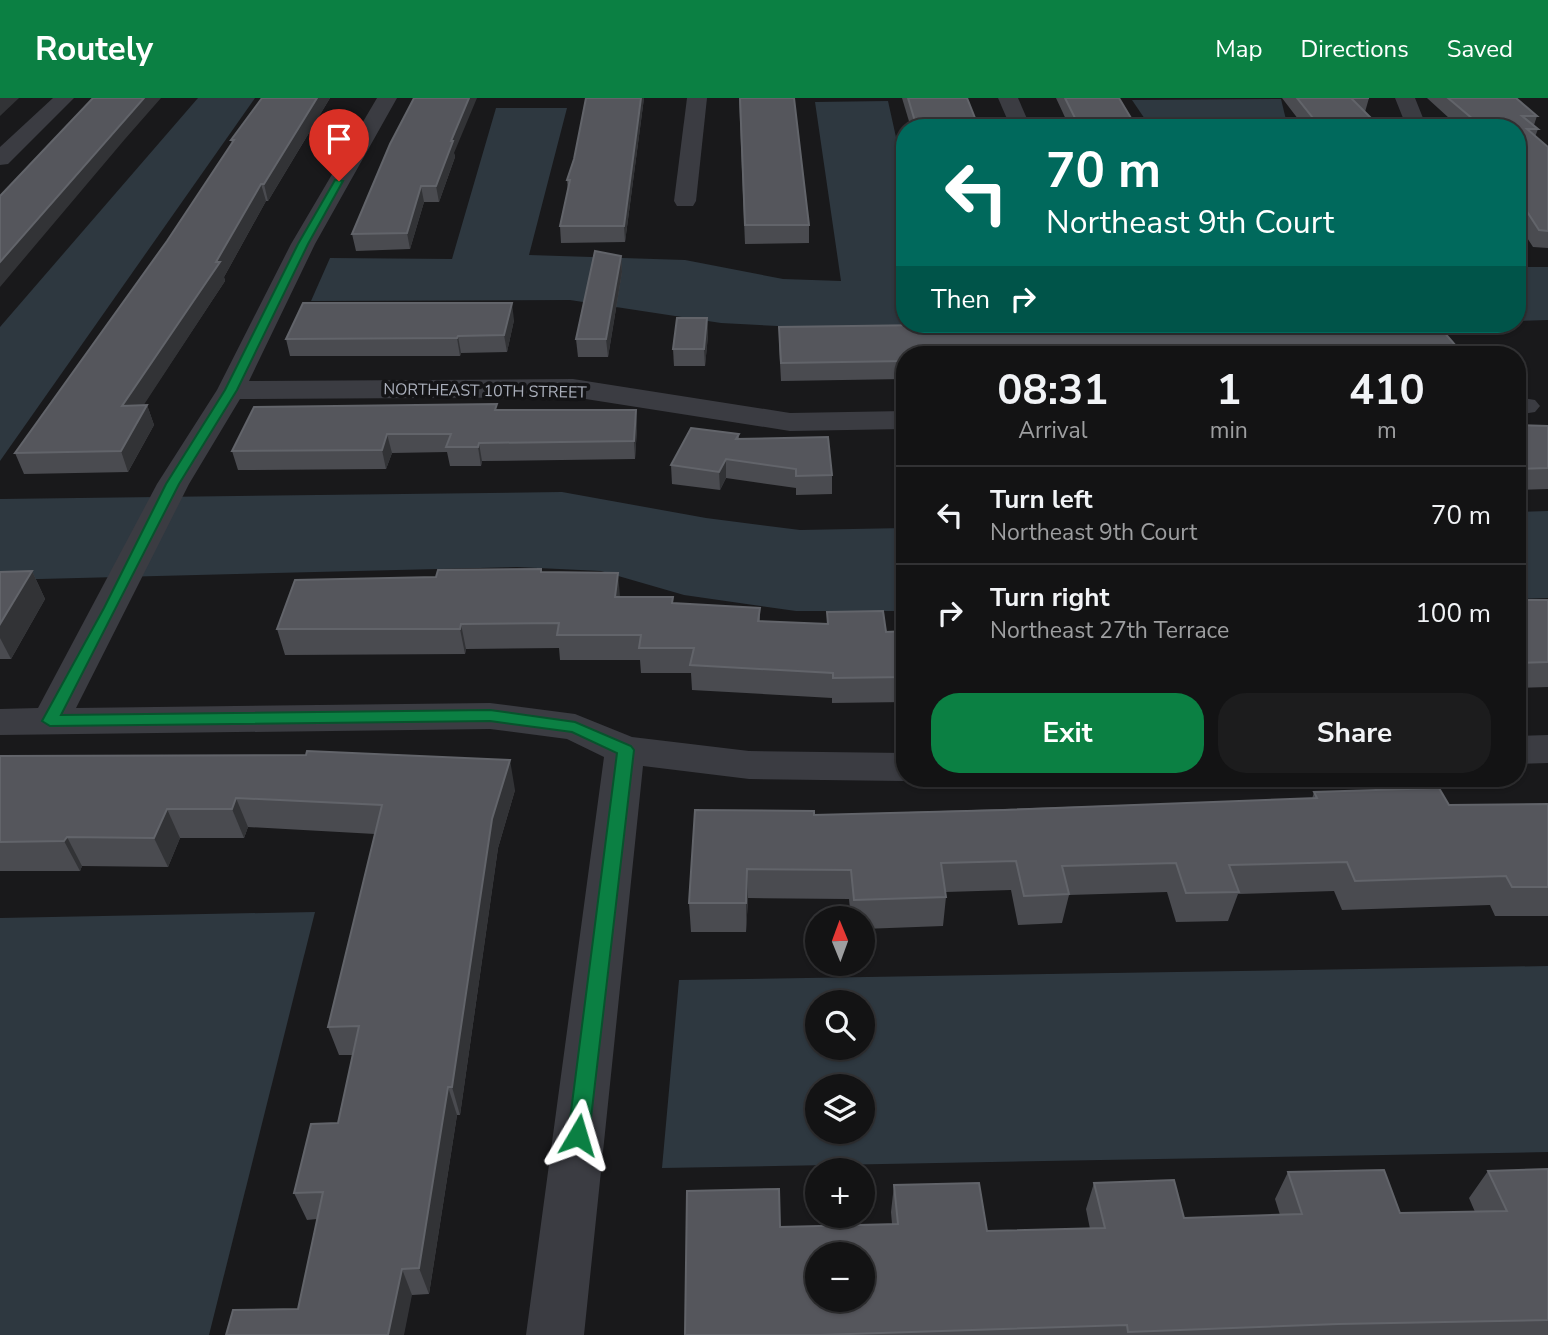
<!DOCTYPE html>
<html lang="en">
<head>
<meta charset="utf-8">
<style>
	body { margin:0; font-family:"Nunito Sans",sans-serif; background:#1c1c1d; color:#f1f3f6; height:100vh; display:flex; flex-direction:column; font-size:26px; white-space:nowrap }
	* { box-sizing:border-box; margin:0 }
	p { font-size:23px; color:#9d9ea0 }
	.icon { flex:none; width:38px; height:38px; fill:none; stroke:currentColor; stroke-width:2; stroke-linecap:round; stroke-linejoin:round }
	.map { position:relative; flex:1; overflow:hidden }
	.panel { position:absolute; left:896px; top:248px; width:630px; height:441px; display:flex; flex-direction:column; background:#131314; border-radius:28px; box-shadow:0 2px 5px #0004,0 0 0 2px #323234 }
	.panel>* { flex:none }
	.top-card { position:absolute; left:896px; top:21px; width:630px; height:214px; border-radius:28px; box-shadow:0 2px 5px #0004,0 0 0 2px #323234; background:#00695c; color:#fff; overflow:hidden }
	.needle { width:46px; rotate:359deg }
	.buttons { position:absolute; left:805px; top:808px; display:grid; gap:14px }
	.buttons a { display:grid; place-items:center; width:70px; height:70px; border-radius:50%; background:#131314; box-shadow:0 2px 5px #0004,0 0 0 2px #323234; font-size:35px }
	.pin { position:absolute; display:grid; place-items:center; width:60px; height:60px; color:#fff; margin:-72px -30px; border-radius:50% 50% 50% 0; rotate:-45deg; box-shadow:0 0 7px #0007 }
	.pin .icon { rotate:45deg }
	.me { position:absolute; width:77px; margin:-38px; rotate:7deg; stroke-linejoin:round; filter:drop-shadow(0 0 5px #0008) }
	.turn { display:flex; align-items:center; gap:24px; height:147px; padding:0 35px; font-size:32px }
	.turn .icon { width:91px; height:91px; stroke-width:2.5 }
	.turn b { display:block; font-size:49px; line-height:60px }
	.then { display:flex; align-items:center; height:66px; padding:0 35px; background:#0003; gap:14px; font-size:26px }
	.eta { display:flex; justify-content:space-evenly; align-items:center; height:119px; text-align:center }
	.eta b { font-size:42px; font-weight:700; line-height:49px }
	.button { display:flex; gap:14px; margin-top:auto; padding:14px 35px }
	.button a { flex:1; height:80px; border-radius:28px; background:#0b8043; color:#fff; font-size:28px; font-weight:700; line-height:80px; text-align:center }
	.button a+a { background:#1c1c1d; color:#f1f3f6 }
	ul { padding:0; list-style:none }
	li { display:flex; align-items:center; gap:21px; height:98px; padding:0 35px; border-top:2px solid #323234 }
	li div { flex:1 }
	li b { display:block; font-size:26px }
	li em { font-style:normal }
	header { display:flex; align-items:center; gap:42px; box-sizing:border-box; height:98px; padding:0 35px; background:#0b8043; color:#fff }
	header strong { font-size:33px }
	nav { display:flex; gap:38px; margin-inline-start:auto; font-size:24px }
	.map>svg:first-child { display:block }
	.water { fill:#2e3840; fill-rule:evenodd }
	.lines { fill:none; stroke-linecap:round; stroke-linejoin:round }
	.minor { fill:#3b3c42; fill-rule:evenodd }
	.wall { fill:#4a4b50 }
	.shaded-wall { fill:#323336 }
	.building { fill:#55565c; stroke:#62646a; stroke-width:2; fill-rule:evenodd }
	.route { fill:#0b8043; stroke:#07532c; stroke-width:2 }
	.labels { text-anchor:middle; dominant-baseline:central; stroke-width:7; stroke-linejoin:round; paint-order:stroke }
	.far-street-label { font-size:16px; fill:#aaafbb; stroke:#141416 }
</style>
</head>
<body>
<header>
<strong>Routely</strong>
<nav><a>Map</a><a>Directions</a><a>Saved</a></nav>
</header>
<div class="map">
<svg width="1548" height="1237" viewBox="0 0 1548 1237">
	<rect width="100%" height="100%" fill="#19191b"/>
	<g class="water">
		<polygon points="198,0 255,0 0,363 0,229"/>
		<polygon points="1281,1 1288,30 1151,30 1132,2"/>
		<polygon points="888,3 905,80 905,226 1142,226 798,229 721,225 570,202 311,203 330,160 452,161 496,10 567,10 529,157 685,162 783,181 841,183 815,4"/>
		<polygon points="1517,169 1548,169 1548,222 1517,223"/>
		<polygon points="562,394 706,420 800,432 905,430 905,513 796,513 684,497 601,473 517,469 0,482 0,401"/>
		<polygon points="1548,413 1548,500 1517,501 1517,414"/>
		<polygon points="315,814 209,1237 0,1237 0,820"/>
		<path d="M1548,868v186l-886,16 17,-188zM817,905h46v45h-46zM817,989h46v45h-46z"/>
	</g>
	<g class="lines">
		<g class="minor">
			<polygon points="53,0 74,0 8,66 0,67 0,49"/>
			<polygon points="377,0 397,0 315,146 249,283 573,281 790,315 905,313 905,331 790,333 573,299 240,301 189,386 76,610 490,605 575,616 632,639 749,653 905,655 905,681 913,681 905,683 749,681 643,668 584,1237 526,1237 604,659 567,641 490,631 0,637 0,611 38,610 157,386 217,292 291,146"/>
			<polygon points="687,0 707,0 696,103 693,108 677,108 674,103"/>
			<polygon points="998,0 1018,0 1031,30 1011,30"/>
			<polygon points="1395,0 1415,0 1427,30 1407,30"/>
			<polygon points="1517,299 1535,302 1540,308 1535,314 1517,317"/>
			<polygon points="1548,637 1548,665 1517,666 1517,638"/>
		</g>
	</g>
	<g class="wall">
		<polygon points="262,0 330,0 268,103 266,103 224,179 225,183 143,307 147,307 154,327 128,374 24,376 15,355 167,143 232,45 231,42"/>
		<polygon points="644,0 625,144 561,145 560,128 568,93 567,82 574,61"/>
		<polygon points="739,0 809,127 809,145 745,146"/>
		<polygon points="902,0 967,0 979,30 911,30"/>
		<polygon points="1056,0 1119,0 1137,30 1070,30"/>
		<polygon points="1282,0 1369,0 1365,14 1378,27 1377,30 1305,30"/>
		<polygon points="1427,0 1516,0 1537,18 1534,27 1538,31 1535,39 1548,49 1548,150 1533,149 1517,124 1517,30 1460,30"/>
		<polygon points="454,55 455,59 439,104 424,104 410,151 356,153 352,136"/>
		<polygon points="621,158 622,174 608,259 578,259 576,241"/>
		<polygon points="707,220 708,237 705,268 674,268 673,251"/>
		<polygon points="514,222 507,254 461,255 460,258 290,258 286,241"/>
		<polygon points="779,229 927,229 1463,256 1463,257 905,257 905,281 781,283 779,246"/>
		<polygon points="498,312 636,312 637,330 635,361 482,363 481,368 450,368 447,354 392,355 386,371 238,372 232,353"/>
		<polygon points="1517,327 1548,328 1548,391 1517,392"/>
		<polygon points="739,336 739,341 832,377 832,396 796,397 796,390 726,380 720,392 672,386 671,367"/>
		<polygon points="899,336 905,336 905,397 897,354"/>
		<polygon points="541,471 542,474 620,499 673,499 673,505 760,510 760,523 827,526 827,514 886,534 905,533 905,604 832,605 832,600 692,592 691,575 641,575 640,562 560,562 559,550 466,551 465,556 285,557 277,531 436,479"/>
		<polygon points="32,473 45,501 11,561 0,561 0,474"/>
		<polygon points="1517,502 1548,502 1548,589 1517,590"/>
		<polygon points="0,658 515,692 498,750 460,1017 457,1017 429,1196 412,1197 298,1211 317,1121 307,1122 294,1095 338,1025 353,957 339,957 328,929 375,736 248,729 244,740 180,740 168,769 82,768 80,773 0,773"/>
		<polygon points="1314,694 1449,707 1548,706 1548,818 1495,818 1490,807 1342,812 1334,793 1238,796 1228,823 1176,824 1167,794 1069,797 1062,825 1018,827 1011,792 946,794 946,799 943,828 863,831 863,821 851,821 849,801 748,800 746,834 691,834 689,805 814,717 1312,701"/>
		<polygon points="1548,1071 1548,1237 685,1237 780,1129 892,1126 891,1114 894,1087 987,1133 1090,1131 1086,1111 1094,1085 1184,1120 1280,1117 1275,1101 1288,1074 1400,1115 1475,1114 1469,1100 1488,1073"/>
	</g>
	<g class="shaded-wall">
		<polygon points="0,0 19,0 0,18"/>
		<polygon points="144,0 161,0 125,41 0,189 0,164"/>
		<polygon points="317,0 330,0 268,103 264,86"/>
		<polygon points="469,0 477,0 454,55 455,59 439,104 436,88 451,43"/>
		<polygon points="641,0 644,0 625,144 624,128"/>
		<polygon points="261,86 266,103 224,179 225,183 130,328 122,308 216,164"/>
		<polygon points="421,88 424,104 410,151 407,135"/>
		<polygon points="621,158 622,174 608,259 606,241"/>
		<polygon points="512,205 514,222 507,254 504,237"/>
		<polygon points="707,220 708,237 705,268 704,251"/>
		<polygon points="458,238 461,255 460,258 457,240"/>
		<polygon points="147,307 154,327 128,374 121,353"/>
		<polygon points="636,312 637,330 635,361 634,343"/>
		<polygon points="387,336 392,355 386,371 382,352"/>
		<polygon points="479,345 482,363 481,368 478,349"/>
		<polygon points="726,361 726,380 720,392 719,374"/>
		<polygon points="32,473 45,501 11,561 0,540 0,526"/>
		<polygon points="618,475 620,499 615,499"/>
		<polygon points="461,526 466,551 465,556 460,531"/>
		<polygon points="510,662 515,692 498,750 460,1017 452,989 492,721"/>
		<polygon points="236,700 248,729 244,740 232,711"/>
		<polygon points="167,711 180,740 168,769 154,740"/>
		<polygon points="67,739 82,768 80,773 64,743"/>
		<polygon points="747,771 748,800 746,834 746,805"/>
		<polygon points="448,989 457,1017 429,1196 419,1170"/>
		<polygon points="402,1171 412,1197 404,1237 388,1237"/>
	</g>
	<g class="building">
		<polygon points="93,0 144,0 0,164 0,98"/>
		<polygon points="262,0 317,0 264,86 261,86 216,164 220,164 122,308 147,307 121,353 15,355 167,143 234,42 231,42"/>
		<polygon points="414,0 469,0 451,43 453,43 436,88 421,88 407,135 352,136 390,46"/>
		<polygon points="586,0 641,0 624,128 560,128 570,82 567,82 574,61"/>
		<polygon points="740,0 794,0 809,127 745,127"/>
		<polygon points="908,0 967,0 979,30 917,30"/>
		<polygon points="1065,0 1119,0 1137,30 1080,30"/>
		<polygon points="1297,0 1369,0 1351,0 1378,27 1373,27 1375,30 1321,30"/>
		<polygon points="1448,0 1516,0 1537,18 1522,18 1538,31 1527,31 1548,49 1548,133 1539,132 1517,98 1517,93 1519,93 1517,90 1517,30 1479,30 1474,22"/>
		<polygon points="595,153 621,158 606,241 576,241"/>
		<polygon points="303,205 512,205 504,237 458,238 457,240 286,241"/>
		<polygon points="677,220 707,220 704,251 673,251"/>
		<polygon points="1178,226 1437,226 1463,256 905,257 905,263 781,265 779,229 926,227 927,229"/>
		<polygon points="497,306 495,312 636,312 634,343 479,345 478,349 446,349 451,336 387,336 382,352 232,353 254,309"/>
		<polygon points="1517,327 1548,328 1548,370 1517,371"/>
		<polygon points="691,330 739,336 736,341 828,339 832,377 796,378 796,371 726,361 719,374 671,367"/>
		<polygon points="899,336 905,336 905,370"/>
		<polygon points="541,471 541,474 618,475 615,499 673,499 672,505 760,510 758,523 828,526 827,514 883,513 886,534 905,533 905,579 833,580 833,575 690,567 694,550 639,550 641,537 557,537 559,525 461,526 460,531 277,531 295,482 436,479 438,472"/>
		<polygon points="32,473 0,526 0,474"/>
		<polygon points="1517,502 1548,502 1548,564 1517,565"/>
		<polygon points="307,653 510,662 492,721 452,989 448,989 419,1170 402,1171 388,1237 226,1237 233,1212 298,1211 323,1094 294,1095 311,1026 338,1025 359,928 328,929 382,707 236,700 232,711 167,711 154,740 67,739 64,743 0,744 0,658 306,657"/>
		<polygon points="1439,690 1449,707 1548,706 1548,789 1512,789 1506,778 1355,783 1347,764 1229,767 1239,794 1186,795 1176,765 1062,768 1069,796 1024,798 1016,763 941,765 946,799 854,802 851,772 747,771 746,805 689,805 695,712 814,713 814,717 1005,712 1317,700 1314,694"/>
		<path d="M1548,1071v151l-210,4 -210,8 -1,-7 -307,10h-135l2,-144 92,-2 1,38 118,-3 -4,-39 85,-2 8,48 118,-3 -11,-45 80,-3 10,38 118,-4 -14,-42 96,-2 16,43 107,-2 -19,-40zM817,1157h46v45h-46z"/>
	</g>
	<polygon class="route" points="335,82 343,83 308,146 237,292 179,386 61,617 490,612 575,624 631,648 634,652 589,1037 586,1043 578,1046 571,1043 568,1037 617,655 572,634 490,623 50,628 42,623 104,510 166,386 225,292 298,146"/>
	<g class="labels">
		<g class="far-street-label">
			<text transform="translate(485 293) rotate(1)">NORTHEAST 10TH STREET</text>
		</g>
	</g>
</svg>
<div class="buttons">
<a><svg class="needle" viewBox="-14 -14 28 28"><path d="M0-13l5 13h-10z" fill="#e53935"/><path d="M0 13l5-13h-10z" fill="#9d9ea0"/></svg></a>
<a><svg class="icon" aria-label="search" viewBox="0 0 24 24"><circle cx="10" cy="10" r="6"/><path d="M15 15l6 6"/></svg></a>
<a><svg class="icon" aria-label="layers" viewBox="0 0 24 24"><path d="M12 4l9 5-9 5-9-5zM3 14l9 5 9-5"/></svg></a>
<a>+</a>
<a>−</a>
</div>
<div class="pin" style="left:339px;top:83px;background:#d93025"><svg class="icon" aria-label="arrive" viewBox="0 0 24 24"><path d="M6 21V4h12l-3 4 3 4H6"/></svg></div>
<svg class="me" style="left:578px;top:1037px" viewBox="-20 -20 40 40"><path d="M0-17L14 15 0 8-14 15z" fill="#0b8043" stroke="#fff" stroke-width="4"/></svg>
<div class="top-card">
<div class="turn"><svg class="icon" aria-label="left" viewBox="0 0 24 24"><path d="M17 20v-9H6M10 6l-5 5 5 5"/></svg><div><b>70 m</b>Northeast 9th Court</div></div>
<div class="then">Then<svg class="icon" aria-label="right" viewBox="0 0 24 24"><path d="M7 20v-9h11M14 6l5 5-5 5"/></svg></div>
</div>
<section class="panel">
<div class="eta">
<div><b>08:31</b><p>Arrival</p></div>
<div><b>1</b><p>min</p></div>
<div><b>410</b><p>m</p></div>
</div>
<ul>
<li><svg class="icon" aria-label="left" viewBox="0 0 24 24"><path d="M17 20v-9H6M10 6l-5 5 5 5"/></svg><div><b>Turn left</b><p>Northeast 9th Court</p></div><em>70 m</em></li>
<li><svg class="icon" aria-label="right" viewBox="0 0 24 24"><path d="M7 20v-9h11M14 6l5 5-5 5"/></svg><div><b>Turn right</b><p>Northeast 27th Terrace</p></div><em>100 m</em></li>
</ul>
<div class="button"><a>Exit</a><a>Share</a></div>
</section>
</div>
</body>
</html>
